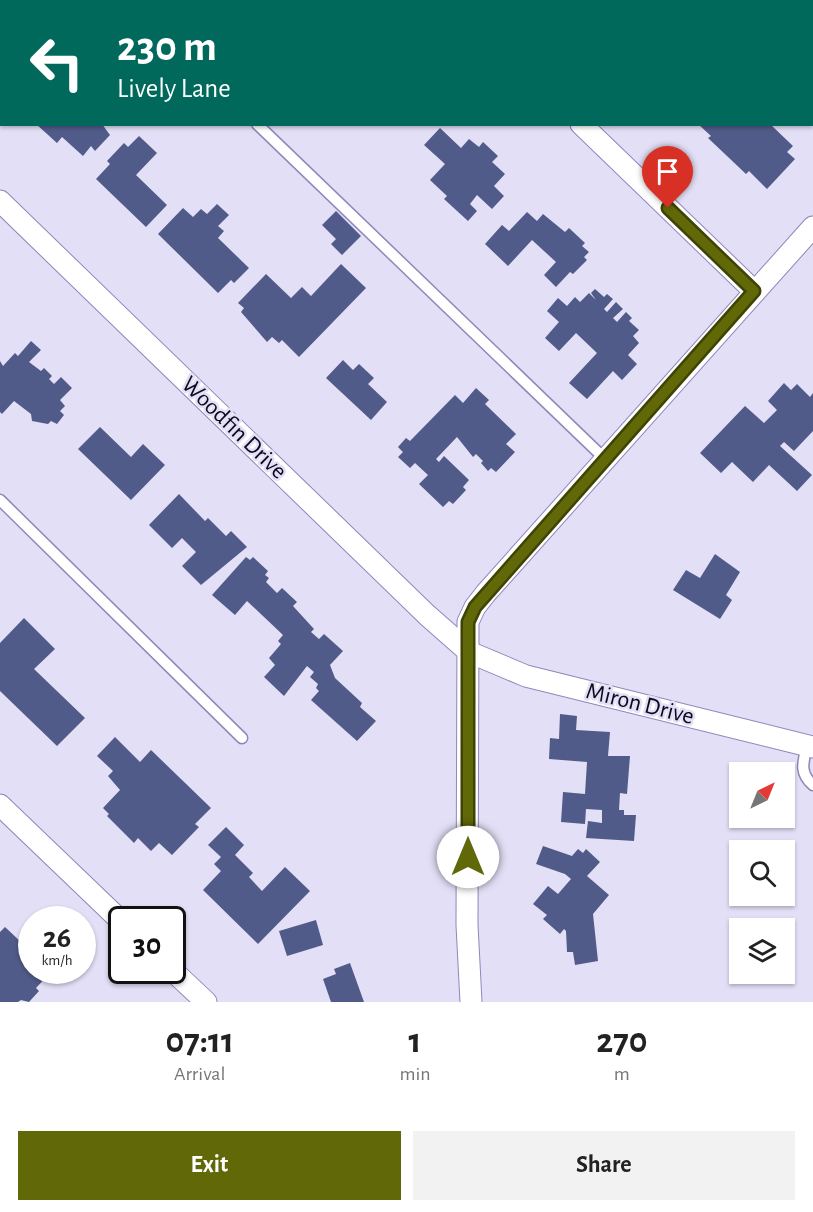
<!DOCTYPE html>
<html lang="en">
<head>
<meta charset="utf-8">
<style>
	body { margin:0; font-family:"Alegreya Sans",sans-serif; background:#f2f2f2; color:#222; height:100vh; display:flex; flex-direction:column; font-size:22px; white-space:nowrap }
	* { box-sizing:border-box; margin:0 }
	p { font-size:20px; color:#767676 }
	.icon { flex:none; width:33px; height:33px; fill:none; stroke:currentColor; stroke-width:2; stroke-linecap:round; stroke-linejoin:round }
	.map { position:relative; height:1002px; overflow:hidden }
	.panel { display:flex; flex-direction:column; background:#fff; flex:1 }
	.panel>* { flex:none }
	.banner { position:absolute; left:0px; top:0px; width:813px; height:126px; box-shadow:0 2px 4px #0004; background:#00695c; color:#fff; overflow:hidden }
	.needle { width:39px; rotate:43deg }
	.fabs { position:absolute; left:729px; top:762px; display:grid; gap:12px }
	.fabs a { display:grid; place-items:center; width:66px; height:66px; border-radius:0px; background:#fff; box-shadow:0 2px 4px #0004; font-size:30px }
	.speed { position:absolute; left:18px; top:906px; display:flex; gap:12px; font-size:30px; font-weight:700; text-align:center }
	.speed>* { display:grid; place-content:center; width:78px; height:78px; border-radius:50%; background:#fff; box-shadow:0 2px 4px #0004; line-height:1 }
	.speed small { font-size:15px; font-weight:400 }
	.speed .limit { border:3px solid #111; border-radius:9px; background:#fff; color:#111 }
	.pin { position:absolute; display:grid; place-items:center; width:51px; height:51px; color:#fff; margin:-62px -26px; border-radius:50% 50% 50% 0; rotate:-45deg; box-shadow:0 0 6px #0007 }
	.pin .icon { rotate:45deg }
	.me { position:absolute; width:66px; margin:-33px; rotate:0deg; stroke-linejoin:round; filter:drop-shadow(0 0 4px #0008) }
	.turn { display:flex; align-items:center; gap:21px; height:126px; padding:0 18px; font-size:27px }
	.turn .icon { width:78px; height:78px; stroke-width:2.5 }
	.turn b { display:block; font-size:42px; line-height:51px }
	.eta { display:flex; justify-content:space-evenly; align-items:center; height:102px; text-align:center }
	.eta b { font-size:36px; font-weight:700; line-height:42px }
	.action { display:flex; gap:12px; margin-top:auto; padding:12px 18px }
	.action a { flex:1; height:69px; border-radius:0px; background:#616808; color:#fff; font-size:24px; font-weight:700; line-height:69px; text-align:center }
	.action a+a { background:#f2f2f2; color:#222 }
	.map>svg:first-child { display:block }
	.building { fill:#515b89 }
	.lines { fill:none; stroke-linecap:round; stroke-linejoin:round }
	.lane-casing { stroke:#9186ba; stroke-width:13 }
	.street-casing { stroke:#9186ba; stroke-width:23 }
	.lane { stroke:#fff; stroke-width:10 }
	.street { stroke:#fff; stroke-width:21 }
	.route-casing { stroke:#3f4405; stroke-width:15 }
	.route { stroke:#616808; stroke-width:10 }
	.labels { text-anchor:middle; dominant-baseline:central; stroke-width:5; stroke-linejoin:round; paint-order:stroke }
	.street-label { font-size:24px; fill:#0d081a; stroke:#e3dff6 }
</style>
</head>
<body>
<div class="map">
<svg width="813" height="1002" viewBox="0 0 813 1002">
	<rect width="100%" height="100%" fill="#e3dff6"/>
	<g class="building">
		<polygon points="36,124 102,124 110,135 95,151 91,146 83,156 62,137 57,143"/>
		<polygon points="698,124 770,124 793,146 787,152 795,159 767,189 749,171 746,174 708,138 711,136"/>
		<polygon points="440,128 461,148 469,139 479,147 483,142 498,156 492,162 505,174 494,186 504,196 492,209 477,195 470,204 477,211 468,221 444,199 447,196 430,180 445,164 424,145"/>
		<polygon points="139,136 157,153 136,175 167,205 146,227 96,179 110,164 107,161 124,143 128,147"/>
		<polygon points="217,204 229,215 218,226 224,231 218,238 249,268 234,283 231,280 218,293 158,234 183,208 193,217 201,209 207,214"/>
		<polygon points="336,211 361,236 342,255 331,244 336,239 322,225"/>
		<polygon points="527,212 537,221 543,214 565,232 569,228 585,243 582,246 589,252 584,257 587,260 573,274 570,272 556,287 544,275 556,262 532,240 508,266 485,244 502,225 509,231"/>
		<polygon points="341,264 366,288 299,357 282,340 279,343 272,337 267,342 241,312 244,308 238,303 266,274 291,298 302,287 311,296"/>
		<polygon points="595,289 604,297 607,294 613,299 604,309 607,312 616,302 623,309 613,318 617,322 626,312 632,318 629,321 639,330 633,336 639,343 628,355 637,364 622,380 613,371 587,399 569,383 597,353 576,333 559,351 545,338 559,322 547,311 558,298 567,306 575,297 580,302 589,293 596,300 591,293"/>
		<polygon points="31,341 41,350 29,362 41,371 44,368 52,376 49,379 54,384 61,377 72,388 60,400 65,406 60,411 64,415 57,424 51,421 48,424 32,421 31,414 14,401 2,414 0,412 0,361 3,366 15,353 18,356"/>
		<polygon points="343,360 353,370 359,364 374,378 368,384 387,402 371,420 326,378"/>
		<polygon points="784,383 791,390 797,384 810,397 813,393 813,431 794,451 784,442 780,446 812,475 797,491 769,465 753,482 732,462 721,473 700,453 745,406 764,423 777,410 768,401"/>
		<polygon points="476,388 489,400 485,404 516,434 506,444 515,452 496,472 491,468 488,471 481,463 483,461 476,454 473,457 457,437 436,459 439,462 444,456 469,480 463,487 466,490 453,504 449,501 443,507 419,484 428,475 415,463 410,468 398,457 403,452 398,447 406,438 410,441 455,395 463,403"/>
		<polygon points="100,427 131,457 143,444 165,465 131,500 78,449"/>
		<polygon points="179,494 205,521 208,518 226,536 231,531 247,547 201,585 182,566 196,552 182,538 172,548 149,525"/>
		<polygon points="715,554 740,572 726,595 732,600 720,619 673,590 686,570 700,578"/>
		<polygon points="246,557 250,560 253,557 268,571 265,575 269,578 266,582 277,593 282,588 297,602 293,606 314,629 311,632 319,639 324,634 343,651 330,665 335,678 362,703 360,707 376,721 357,741 311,700 319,691 316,688 318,684 310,677 314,672 307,666 284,696 264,677 275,665 269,658 281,644 278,641 283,635 247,601 235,615 212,595"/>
		<polygon points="24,618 55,649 34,669 85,718 57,746 0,691 0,643"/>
		<polygon points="560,714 577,716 576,730 610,732 608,756 630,756 627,794 620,793 619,810 624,810 624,815 636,815 634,841 586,838 588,821 602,823 602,810 586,809 585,824 561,822 563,792 585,794 587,762 549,759 550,738 559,739"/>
		<polygon points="115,737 140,762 151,750 211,808 195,824 199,827 172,855 159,843 151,851 138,838 134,843 107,816 109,814 103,808 120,790 108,776 113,771 97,756"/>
		<polygon points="226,827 244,845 235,855 253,873 249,877 262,891 285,867 310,891 258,944 203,890 221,871 214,864 221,857 208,845"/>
		<polygon points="543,846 572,856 578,849 583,853 586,849 600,862 587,876 609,895 593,914 598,961 575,965 573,952 567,952 566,931 564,929 560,934 543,919 547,915 533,904 548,886 558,894 571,879 565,874 536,864"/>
		<polygon points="316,920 323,945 287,956 279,931"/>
		<polygon points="5,927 22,943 25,939 32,945 32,970 53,970 36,988 39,991 29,1002 21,1000 18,1002 0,1002 0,932"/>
		<polygon points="350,963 364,1002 331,1002 323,979 336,974 334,969"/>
	</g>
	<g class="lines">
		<defs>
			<g id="lane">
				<polyline points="128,0 129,2"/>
				<polyline points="257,124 605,459"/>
				<polyline points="0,500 242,738"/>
				<path d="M807,746c-4,16 -8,27 6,39"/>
			</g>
			<g id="street">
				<polyline points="452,0 454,2"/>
				<polyline points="581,124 754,291"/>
				<polyline points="0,201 427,615 469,652 526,676 813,747"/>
				<polyline points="0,805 122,922"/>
				<polyline points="172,970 206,1002"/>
				<polyline points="471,1002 467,925 468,622 475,607 486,593 813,227"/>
			</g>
		</defs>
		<use href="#lane" class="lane-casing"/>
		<use href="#street" class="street-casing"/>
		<use href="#lane" class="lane"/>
		<use href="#street" class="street"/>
	</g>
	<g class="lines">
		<defs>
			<polyline id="route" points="468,857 468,622 475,607 754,291 668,208"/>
		</defs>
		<use href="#route" class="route-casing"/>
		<use href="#route" class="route"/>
	</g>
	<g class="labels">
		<g class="street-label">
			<text transform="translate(234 428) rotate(44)">Woodfin Drive</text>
			<text transform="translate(640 704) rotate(14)">Miron Drive</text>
		</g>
	</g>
</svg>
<div class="fabs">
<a><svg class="needle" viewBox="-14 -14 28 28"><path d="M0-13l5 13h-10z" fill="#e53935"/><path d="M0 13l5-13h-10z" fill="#767676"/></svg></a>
<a><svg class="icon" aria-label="search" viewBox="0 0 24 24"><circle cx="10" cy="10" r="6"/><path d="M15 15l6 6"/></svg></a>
<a><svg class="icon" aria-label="layers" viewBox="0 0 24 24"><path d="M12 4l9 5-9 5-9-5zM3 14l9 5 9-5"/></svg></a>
</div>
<div class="speed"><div>26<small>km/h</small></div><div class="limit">30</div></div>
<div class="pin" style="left:668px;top:208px;background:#d93025"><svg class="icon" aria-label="arrive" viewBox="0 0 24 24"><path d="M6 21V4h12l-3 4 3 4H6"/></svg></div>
<svg class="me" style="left:468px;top:857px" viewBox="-20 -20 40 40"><circle r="19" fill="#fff"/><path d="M0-13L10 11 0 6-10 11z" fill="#616808"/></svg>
<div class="banner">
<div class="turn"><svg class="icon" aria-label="left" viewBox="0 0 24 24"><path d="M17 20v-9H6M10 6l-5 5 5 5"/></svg><div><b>230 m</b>Lively Lane</div></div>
</div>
</div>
<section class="panel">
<div class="eta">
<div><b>07:11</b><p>Arrival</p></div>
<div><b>1</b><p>min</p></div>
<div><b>270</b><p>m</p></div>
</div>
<div class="action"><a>Exit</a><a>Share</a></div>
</section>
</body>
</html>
